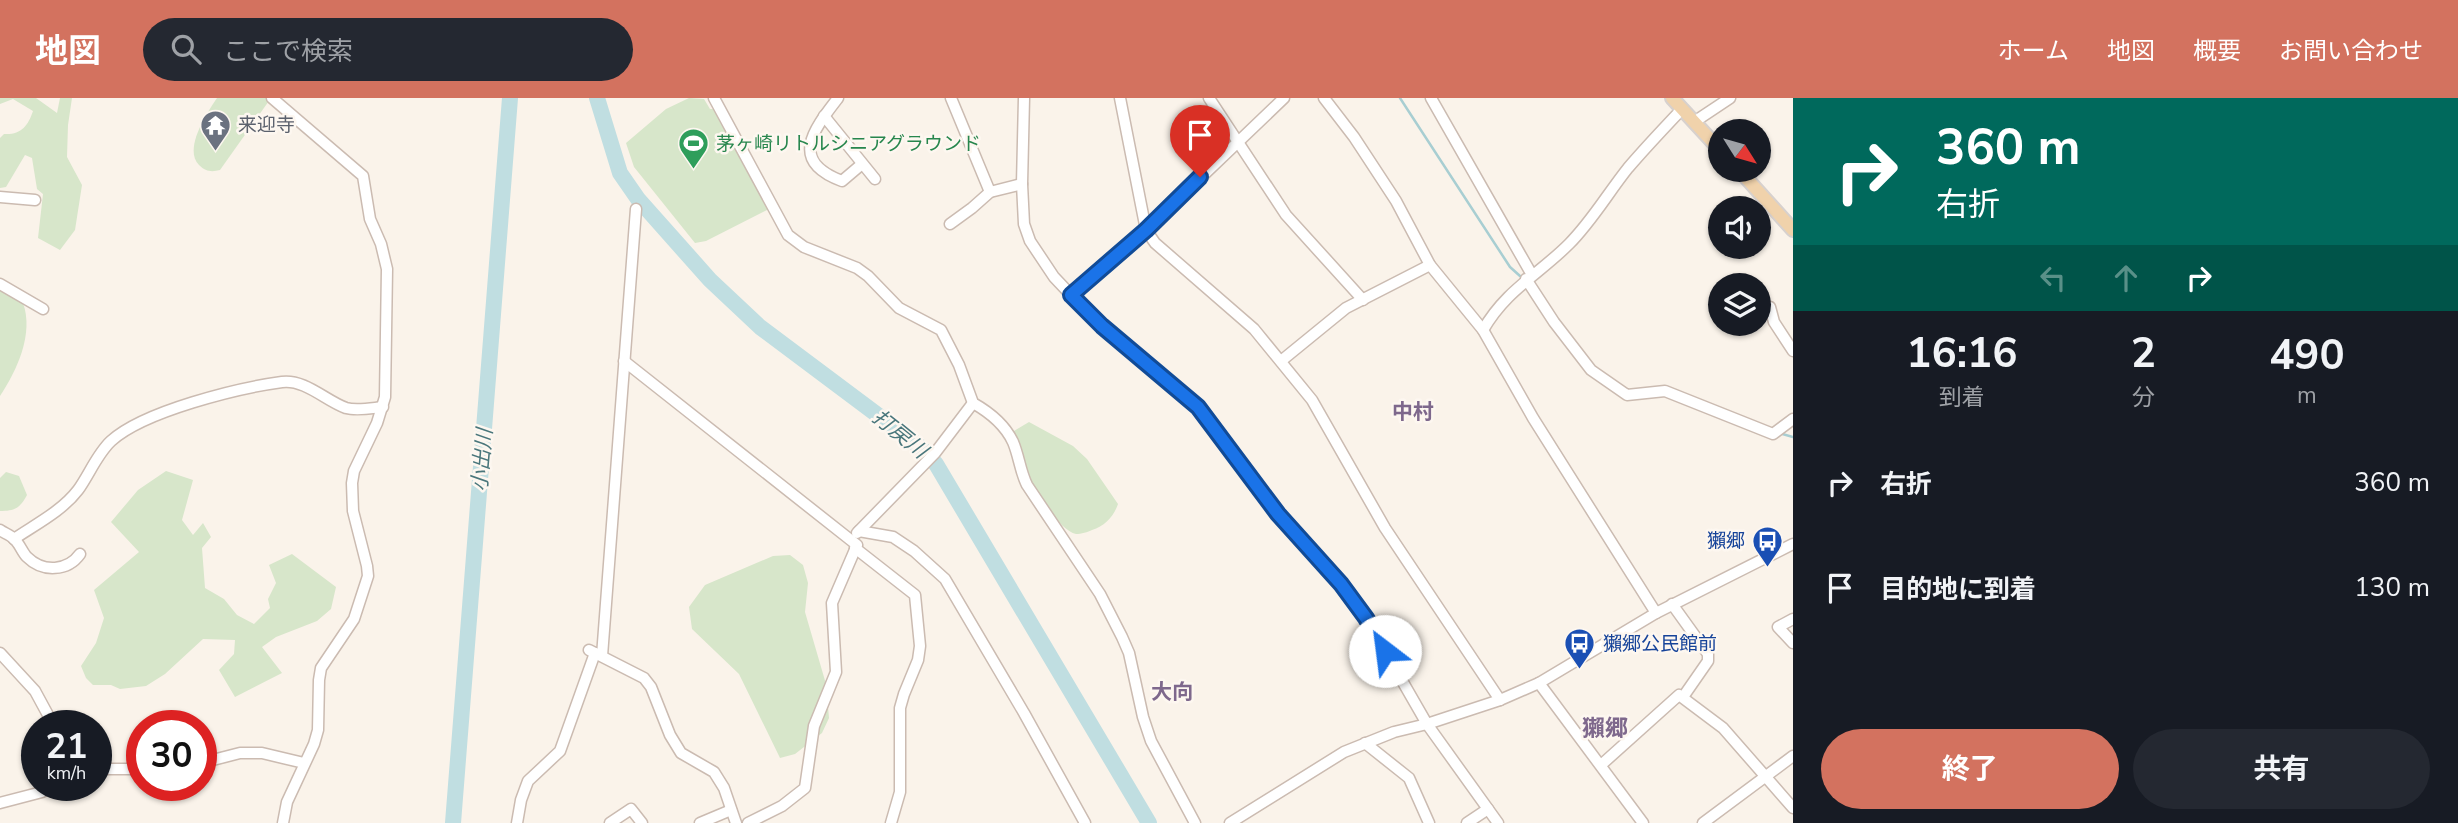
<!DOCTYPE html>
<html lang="ja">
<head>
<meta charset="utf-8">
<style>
	body { margin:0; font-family:"Nunito Sans","Noto Sans JP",sans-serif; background:#242831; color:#f1f3f6; height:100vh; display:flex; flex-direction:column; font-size:26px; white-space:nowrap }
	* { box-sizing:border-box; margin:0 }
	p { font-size:23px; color:#9ea1a6 }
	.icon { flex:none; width:38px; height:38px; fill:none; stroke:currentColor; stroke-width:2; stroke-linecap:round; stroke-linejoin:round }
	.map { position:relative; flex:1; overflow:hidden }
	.details { display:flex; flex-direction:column; background:#171b24; width:665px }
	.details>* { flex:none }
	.top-card { background:#00695c; color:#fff; overflow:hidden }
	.needle { width:46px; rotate:127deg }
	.controls { position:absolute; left:1708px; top:21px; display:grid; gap:14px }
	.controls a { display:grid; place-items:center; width:63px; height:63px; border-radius:50%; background:#171b24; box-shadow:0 2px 5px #0004; font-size:35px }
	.speed { position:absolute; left:21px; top:612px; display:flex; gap:14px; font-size:35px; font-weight:700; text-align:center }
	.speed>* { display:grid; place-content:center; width:91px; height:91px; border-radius:50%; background:#171b24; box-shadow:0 2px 5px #0004; line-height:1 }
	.speed small { font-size:18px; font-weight:400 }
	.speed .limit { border:10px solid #d22; background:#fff; color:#111 }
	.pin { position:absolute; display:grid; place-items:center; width:60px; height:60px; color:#fff; margin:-72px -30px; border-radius:50% 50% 50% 0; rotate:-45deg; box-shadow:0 0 7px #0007 }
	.pin .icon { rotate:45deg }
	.me { position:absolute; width:77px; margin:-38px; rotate:330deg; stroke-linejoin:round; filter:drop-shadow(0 0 5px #0008) }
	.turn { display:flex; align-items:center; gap:24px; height:147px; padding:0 28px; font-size:32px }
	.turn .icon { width:91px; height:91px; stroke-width:2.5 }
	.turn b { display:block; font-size:49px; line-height:60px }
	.lanes { display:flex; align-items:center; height:66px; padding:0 28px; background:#0003; justify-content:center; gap:35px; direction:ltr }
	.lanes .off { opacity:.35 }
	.eta { display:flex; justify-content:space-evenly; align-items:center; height:119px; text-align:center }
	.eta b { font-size:42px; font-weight:700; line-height:49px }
	.primary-button { display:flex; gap:14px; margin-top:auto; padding:14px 28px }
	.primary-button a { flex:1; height:80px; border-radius:42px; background:#d3725f; color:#fff; font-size:28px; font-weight:700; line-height:80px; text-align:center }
	.primary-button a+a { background:#242831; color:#f1f3f6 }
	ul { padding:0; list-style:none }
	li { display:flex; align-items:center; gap:21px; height:105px; padding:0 28px }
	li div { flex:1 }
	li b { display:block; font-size:26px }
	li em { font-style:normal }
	header { display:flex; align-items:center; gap:42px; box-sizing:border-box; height:98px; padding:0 35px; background:#d3725f; color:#fff }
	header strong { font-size:33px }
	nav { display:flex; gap:38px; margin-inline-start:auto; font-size:24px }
	.search { width:490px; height:63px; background:#242831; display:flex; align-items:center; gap:18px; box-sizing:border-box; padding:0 24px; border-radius:38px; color:#9ea1a6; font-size:26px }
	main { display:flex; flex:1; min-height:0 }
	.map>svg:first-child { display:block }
	.green { fill:#d7e6ca }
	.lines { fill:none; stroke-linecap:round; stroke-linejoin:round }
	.stream { stroke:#a8ced2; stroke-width:2.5 }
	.river { stroke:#c0dee1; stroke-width:16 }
	.minor-casing { stroke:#cbbbb1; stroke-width:13 }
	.major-casing { stroke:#d7d1ce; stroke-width:16 }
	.minor { stroke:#fff; stroke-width:10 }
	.major { stroke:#f0d2ab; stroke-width:12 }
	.route-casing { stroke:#114b97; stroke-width:18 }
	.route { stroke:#1a73e8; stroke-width:12 }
	.labels { text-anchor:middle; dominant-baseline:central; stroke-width:5; stroke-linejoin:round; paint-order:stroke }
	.worship-label { font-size:19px; fill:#5b616d; stroke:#fdf7f0; text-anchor:start }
	.leisure-label { font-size:19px; fill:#27864d; stroke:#fdf7f0; text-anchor:start }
	.transit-label { font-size:19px; fill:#164399; stroke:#fdf7f0; text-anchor:end }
	.neighbourhood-label { font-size:21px; font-weight:bold; fill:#7e688c; stroke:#fdf7f0 }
	.water-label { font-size:21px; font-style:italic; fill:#49767b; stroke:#fdf7f0 }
	.quarter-label { font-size:23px; font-weight:bold; fill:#7e688c; stroke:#fdf7f0 }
</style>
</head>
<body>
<header>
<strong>地図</strong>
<div class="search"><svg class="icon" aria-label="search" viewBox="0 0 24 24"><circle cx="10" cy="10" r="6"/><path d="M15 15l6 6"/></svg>ここで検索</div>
<nav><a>ホーム</a><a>地図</a><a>概要</a><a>お問い合わせ</a></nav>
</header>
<main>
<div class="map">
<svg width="1793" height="725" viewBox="0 0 1793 725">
	<rect width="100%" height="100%" fill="#faf3ea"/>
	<g class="green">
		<path d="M0,0h36l21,15 3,-15h12l-4,27 -1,32 15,28 -7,45 -15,20 -22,-12 5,-44 -6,-5 -5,-31 -7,-3 -19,32 -6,1v-50l4,-4c17,1 24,-8 29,-23l-20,-12 -13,5z"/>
		<path d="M217,0h54l-51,72c-8,2 -14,2 -21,-5 -16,-16 8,-52 18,-67z"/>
		<polygon points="689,0 704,1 710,11 713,11 769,111 706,143 695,145 634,69 626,45 666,11"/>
		<path d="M0,192l23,13c11,31 -6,67 -23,93z"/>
		<path d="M1029,324l44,24 14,13 31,45c-4,12 -13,22 -26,26 -4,2 -11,4 -16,4 -23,-5 -55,-72 -65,-93l3,-10z"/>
		<polygon points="166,373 193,382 182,422 193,437 203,425 211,439 202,450 205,490 224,501 237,517 254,526 270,510 268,501 276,485 269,467 292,456 336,489 331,511 317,523 276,539 262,549 282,575 235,599 219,572 234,556 235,542 203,541 165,576 146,588 120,591 111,587 93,587 86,580 81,568 96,545 104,520 94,492 139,454 111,424 138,392"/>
		<path d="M6,374l13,4 8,19c-7,13 -12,16 -27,16v-33z"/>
		<polygon points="790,457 803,467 808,485 805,514 826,586 829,620 822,635 795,656 780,660 739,576 692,531 689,509 705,487 773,458"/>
	</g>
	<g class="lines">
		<g class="stream">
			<polyline points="1400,0 1510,169 1520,178"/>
			<polyline points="1779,335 1793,339"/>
		</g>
		<g class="river">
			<polyline points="597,0 620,75 638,101 710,182 760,229 919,348 936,366 1149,725"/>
			<polyline points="453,725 510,0"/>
		</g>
		<defs>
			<g id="minor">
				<polyline points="272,0 363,78 370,121 381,146 387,171 385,299 377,325 354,373 352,385 353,413 367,468 368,478 354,521 321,570 319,582 318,632 314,646 287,704 283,725"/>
				<path d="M714,0l74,137 16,12 53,21 11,8 31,32 42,22 18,35 14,38c16,9 32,22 40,39 6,14 7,29 14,43l73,109 22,43 7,16 14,64 8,24 44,82"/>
				<path d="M838,0c-24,31 -50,63 4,83l20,-17"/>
				<polyline points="951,0 990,94"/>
				<polyline points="1024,0 1022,86 1024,126 1030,143 1054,179 1071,197 1102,228 1198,309 1278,416 1341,486 1366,520 1427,626 1498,725"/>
				<polyline points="1120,0 1146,132 1155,145 1254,231 1312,302 1385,430 1500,602"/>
				<polyline points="1209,0 1286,117 1363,202"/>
				<polyline points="1324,0 1354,39 1396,103 1430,167 1483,232 1533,320 1656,515"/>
				<polyline points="1431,0 1532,177"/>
				<polyline points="824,18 875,81"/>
				<polyline points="1694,24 1730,0"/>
				<polyline points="0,99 35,102"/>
				<polyline points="950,126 972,110 990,94 1022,86"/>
				<polyline points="1526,181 1554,224 1591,272 1627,297 1665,293 1773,336 1793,321"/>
				<polyline points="0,186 43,211"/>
				<polyline points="1071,197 1146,132 1284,0"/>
				<polyline points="1770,209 1774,224 1793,253"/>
				<path d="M1483,232c23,-40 55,-55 86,-86 23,-23 39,-51 59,-76 17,-20 36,-40 54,-59"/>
				<polyline points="624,263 857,447 832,505 836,574 814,628 805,690 782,708 748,725"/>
				<polyline points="1281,263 1346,210 1430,167"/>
				<path d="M0,432c4,3 11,5 14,9 6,5 8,13 13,18 16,16 41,14 53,-3"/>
				<polyline points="859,433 893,439 914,453 945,481 1024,615 1085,725"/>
				<polyline points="857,435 935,355 973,305"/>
				<path d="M14,441c22,-15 48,-28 64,-49 11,-15 19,-36 33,-49 33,-30 127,-53 171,-59 23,-3 44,19 64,26 11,3 26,0 37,-1"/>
				<polyline points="855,450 915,497 920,548 918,562 904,596 900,610 900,694 891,725"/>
				<polyline points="1672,506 1708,556 1708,563 1683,599"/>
				<polyline points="1793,521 1778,529 1793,545"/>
				<polyline points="589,552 644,580 651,589 670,637 681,655 714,674 724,690 736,725"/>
				<polyline points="0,555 35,593 54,628"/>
				<polyline points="602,558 636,111"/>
				<polyline points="1539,585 1643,725"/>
				<polyline points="1365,645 1409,680 1429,725"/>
				<polyline points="201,665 240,655 262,655 304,665"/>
				<polyline points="1601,667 1679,597 1723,630 1793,710"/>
				<polyline points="96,671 142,671"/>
				<polyline points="0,705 42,694 52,688"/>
				<polyline points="517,725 521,702 528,683 560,653 595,555"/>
				<polyline points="610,725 631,711 642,725"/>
				<polyline points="700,725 731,712"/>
				<polyline points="1230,725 1344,654 1394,634 1427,626 1500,602 1539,585 1656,515 1793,446"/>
				<polyline points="1467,725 1488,711"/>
				<polyline points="1703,725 1793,658"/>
			</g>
			<g id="major">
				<polyline points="1672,0 1720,52"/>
				<polyline points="1739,72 1793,132"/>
			</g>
		</defs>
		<use href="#minor" class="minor-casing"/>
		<use href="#major" class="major-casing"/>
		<use href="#minor" class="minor"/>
		<use href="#major" class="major"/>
	</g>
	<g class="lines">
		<defs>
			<polyline id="route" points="1200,79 1146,132 1071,197 1102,228 1198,309 1278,416 1341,486 1366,520 1385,553"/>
		</defs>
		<use href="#route" class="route-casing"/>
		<use href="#route" class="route"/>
	</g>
	<defs>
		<symbol id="temple-pin" viewBox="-11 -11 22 30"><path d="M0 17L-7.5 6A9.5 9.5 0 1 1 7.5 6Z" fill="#6b7280" stroke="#fdf7f0"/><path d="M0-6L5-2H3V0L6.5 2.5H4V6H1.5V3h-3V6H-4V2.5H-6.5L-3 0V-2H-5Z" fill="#fff"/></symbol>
		<symbol id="stadium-pin" viewBox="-11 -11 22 30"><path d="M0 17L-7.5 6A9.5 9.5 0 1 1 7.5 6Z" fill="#2e9e5b" stroke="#fdf7f0"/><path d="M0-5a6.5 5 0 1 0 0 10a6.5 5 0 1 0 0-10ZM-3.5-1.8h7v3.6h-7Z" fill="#fff"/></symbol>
		<symbol id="bus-pin" viewBox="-11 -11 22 30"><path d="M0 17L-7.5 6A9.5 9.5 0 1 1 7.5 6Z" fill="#1a4fb4" stroke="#fdf7f0"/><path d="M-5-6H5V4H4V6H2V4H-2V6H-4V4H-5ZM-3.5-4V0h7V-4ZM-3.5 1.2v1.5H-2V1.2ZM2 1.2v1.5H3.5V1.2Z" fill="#fff"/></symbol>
	</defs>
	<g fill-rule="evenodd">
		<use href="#temple-pin" x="198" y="10" width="35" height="47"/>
		<use href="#stadium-pin" x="676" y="28" width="35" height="47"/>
		<use href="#bus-pin" x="1750" y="426" width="35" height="47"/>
		<use href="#bus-pin" x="1562" y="528" width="35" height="47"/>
	</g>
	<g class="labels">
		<g class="worship-label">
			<text x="238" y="27">来迎寺</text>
		</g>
		<g class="leisure-label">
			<text x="716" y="46">茅ヶ崎リトルシニアグラウンド</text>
		</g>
		<g class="transit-label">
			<text x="1745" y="443">獺郷</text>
			<text x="1603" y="546" text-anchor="start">獺郷公民館前</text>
		</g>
		<g class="neighbourhood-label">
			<text x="1413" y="314">中村</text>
			<text x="1172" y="594">大向</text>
		</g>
		<g class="water-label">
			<text transform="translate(900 336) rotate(39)">打戻川</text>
			<text transform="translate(482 362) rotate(-85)">小出川</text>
		</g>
		<g class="quarter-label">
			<text x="1605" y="630">獺郷</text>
		</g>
	</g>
</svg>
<div class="controls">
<a><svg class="needle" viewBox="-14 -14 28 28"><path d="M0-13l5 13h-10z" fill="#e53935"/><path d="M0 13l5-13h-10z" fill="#9ea1a6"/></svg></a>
<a><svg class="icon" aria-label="sound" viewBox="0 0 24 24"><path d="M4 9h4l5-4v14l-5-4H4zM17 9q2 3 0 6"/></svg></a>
<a><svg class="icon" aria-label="layers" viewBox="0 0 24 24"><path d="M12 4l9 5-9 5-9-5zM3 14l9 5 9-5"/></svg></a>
</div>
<div class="speed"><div>21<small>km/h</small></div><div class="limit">30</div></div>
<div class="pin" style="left:1200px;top:79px;background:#d93025"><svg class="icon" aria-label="arrive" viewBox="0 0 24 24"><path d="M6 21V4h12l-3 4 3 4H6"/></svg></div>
<svg class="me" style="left:1385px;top:553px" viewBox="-20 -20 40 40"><circle r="19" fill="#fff"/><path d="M0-13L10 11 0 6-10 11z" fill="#1a73e8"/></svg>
</div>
<section class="details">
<div class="top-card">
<div class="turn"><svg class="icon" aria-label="right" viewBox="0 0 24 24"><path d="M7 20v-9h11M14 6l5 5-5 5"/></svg><div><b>360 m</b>右折</div></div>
<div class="lanes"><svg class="icon off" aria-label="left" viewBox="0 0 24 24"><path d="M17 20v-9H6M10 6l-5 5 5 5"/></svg><svg class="icon off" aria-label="ahead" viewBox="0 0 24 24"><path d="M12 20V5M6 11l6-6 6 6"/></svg><svg class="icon" aria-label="right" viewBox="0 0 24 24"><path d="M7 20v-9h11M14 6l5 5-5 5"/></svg></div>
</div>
<div class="eta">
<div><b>16:16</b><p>到着</p></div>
<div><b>2</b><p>分</p></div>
<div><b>490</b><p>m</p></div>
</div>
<ul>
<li><svg class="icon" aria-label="right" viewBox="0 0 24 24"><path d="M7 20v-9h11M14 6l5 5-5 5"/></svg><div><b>右折</b></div><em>360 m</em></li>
<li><svg class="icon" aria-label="arrive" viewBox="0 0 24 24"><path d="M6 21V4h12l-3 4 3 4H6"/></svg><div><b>目的地に到着</b></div><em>130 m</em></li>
</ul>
<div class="primary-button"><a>終了</a><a>共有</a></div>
</section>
</main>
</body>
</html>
